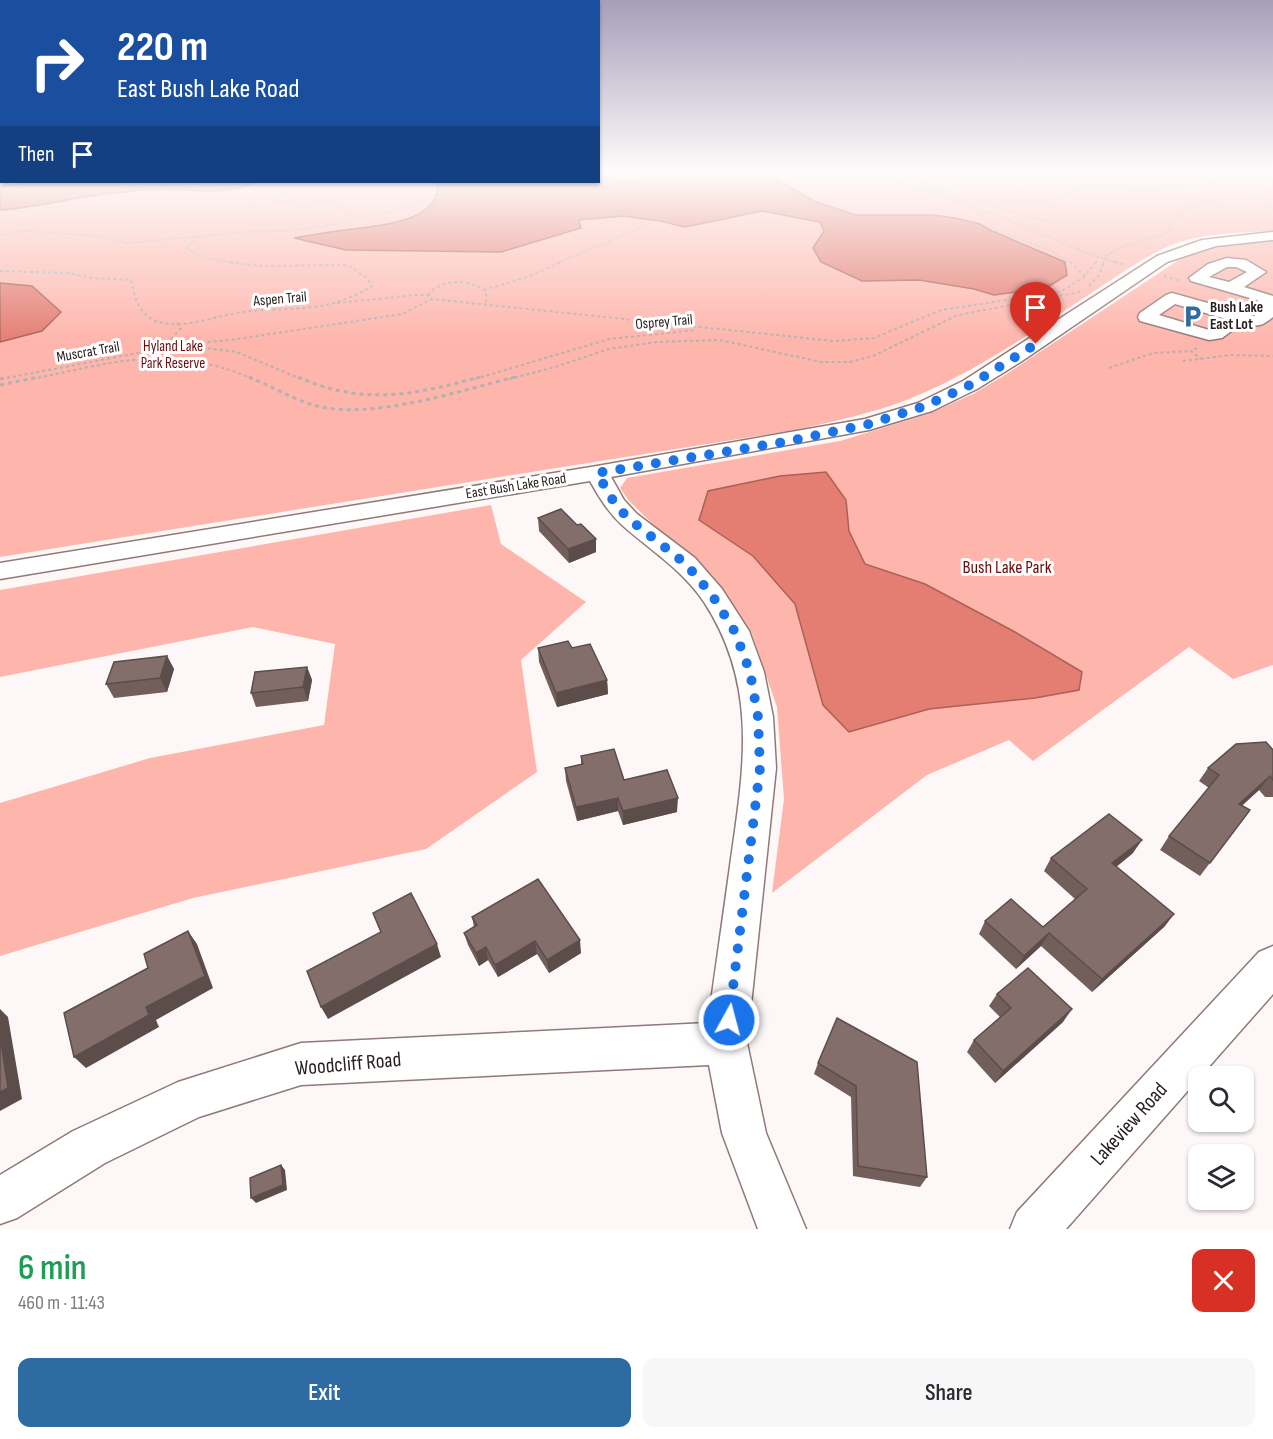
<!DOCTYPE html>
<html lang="en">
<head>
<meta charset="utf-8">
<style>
	body { margin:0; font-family:"Sofia Sans Condensed",sans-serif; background:#f7f7f7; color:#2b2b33; height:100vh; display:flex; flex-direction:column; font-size:22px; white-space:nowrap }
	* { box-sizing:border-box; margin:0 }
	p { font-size:20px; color:#7c7c81 }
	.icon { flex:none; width:33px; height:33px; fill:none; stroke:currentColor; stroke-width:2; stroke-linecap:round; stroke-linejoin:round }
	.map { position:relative; height:1229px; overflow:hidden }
	.drawer { display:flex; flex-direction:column; background:#fff; flex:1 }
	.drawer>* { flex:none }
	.banner { position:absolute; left:0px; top:0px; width:600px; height:183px; box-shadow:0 2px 4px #0004; background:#1a4fa0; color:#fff; overflow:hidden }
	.fabs { position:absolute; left:1188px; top:1066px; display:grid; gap:12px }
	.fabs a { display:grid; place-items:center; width:66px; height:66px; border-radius:12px; background:#fff; box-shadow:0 2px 4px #0004; font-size:30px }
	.pin { position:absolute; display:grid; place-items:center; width:51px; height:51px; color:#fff; margin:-62px -26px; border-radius:50% 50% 50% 0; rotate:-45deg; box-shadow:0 0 6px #0007 }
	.pin .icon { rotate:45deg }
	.me { position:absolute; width:66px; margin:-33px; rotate:7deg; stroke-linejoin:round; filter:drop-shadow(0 0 4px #0008) }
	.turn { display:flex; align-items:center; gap:21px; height:126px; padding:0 18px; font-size:27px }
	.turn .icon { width:78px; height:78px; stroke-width:2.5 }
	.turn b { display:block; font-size:42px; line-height:51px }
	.then { display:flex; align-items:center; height:57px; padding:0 18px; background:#0003; gap:12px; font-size:22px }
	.round { display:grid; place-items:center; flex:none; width:63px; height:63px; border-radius:12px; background:#f7f7f7 }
	.head { display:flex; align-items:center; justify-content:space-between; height:102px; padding:0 18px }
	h1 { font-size:36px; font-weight:600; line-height:45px; color:#1e9e55 }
	.action { display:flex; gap:12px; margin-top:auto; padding:12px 18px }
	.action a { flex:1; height:69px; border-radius:12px; background:#2e6ba2; color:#fff; font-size:24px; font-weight:600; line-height:69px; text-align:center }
	.action a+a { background:#f7f7f7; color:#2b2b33 }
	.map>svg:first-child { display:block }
	.green { fill:#fdb5ac }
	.water { fill:#e47d72; stroke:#ab6058; stroke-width:1.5 }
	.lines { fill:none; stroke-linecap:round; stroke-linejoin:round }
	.minor-casing { stroke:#907976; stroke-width:3 }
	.path-far2 { stroke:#b6b0af; stroke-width:1.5; stroke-dasharray:2 2; stroke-linecap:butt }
	.path-far1 { stroke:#b6b0af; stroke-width:2; stroke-dasharray:3 3; stroke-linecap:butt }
	.path { stroke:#b6b0af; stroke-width:3; stroke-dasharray:4 4; stroke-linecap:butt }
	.minor { fill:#fff; fill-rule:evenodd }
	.wall { fill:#725f5c }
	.shaded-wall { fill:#5c4d4b }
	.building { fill:#846e6b; stroke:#5c4d4b; stroke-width:1.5 }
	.route { stroke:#1a73e8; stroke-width:10; stroke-dasharray:0 18 }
	.labels { text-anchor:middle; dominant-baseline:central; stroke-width:6; stroke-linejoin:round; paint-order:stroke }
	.far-street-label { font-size:15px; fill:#261d1c; stroke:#fff }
	.far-poi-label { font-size:15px; font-weight:bold; fill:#261d1c; stroke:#fff; text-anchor:start }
	.far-park-label { font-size:15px; fill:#6b0d0c; stroke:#fff }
	.park-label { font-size:18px; fill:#6b0d0c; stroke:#fff }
	.near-street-label { font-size:21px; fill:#261d1c; stroke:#fff }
</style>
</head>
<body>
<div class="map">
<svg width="1273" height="1229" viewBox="0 0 1273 1229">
	<rect width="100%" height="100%" fill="#fdf8f7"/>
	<g class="green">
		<path d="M0,171l2,11h596l1,-11h674v60c-30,2 -64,2 -93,11 -14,4 -26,12 -38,18 -73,46 -149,104 -228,137 -39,16 -79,24 -119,33l-795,127z"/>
		<path d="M1273,240v425l-40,14 -44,-32 -156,114 -24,-21 -82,35 -155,118 12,-94 -7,-92 -25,-73 -40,-59 -51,-43 -32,-31 -9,-13 7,-10 213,-37 88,-27 45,-20 32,-19 175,-116c30,-13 60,-16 93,-19z"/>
		<polygon points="491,505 501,544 586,602 521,660 537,772 426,849 193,898 0,956 0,803 150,758 324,725 335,644 253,627 0,677 0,590"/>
	</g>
	<g class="water">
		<path d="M659,171h113l7,10 37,21 40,13h77l22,3 25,6 12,7 73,31 2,13 -21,13 -52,7 -20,-6 -55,-9 -57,1 -41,-19 -8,-14 11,-17 -4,-9 -58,-11 -77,16 -25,-6 -37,-5 -44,4 2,8 -80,24 -155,-2 -52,-12c17,-3 34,-6 51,-8 28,-4 97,-6 92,-48h161l1,-10c23,16 39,8 64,2z"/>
		<path d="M30,182h225c-24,12 -46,9 -72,8 -19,-1 -40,0 -60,2 -41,3 -81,15 -123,18v-23z"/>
		<polygon points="0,283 32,286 61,312 42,331 0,342"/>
		<polygon points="826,472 846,500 849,531 865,564 925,584 1015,632 1082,672 1079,690 1035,698 929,709 849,732 823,705 795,604 753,556 699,520 708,491 780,476"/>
	</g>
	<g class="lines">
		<defs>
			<g id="minor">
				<path d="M1273,232v8l-57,6 -49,16 -142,97 -48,30 -45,22 -63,19 -258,47 13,23 13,14 58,44 27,31 27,42 15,41 9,45 3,51 -29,275 19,90 40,96h-48l-36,-96 -13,-68 -408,20 -102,32 -94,46 -88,55 -17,6v-49l73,-44 105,-49 123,-39 407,-20c7,-52 15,-105 22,-157 13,-94 30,-178 -26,-264 -21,-32 -54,-52 -82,-77 -14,-13 -23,-28 -32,-44l-590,98v-16l597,-97 268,-47 53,-16 45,-22 194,-125 45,-16z"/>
				<path d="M1227,258l19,2 20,12 -22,15 29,9v21c-12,10 -16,10 -31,6l-20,15 -13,2 -69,-19 -2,-4 2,-4 26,-18 6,-2 82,23 11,-10 -8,-6 -66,-19 -2,-3 19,-14zM1227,267h9l11,5 -18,10 -20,-5zM1175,304l51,15 -17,11 -50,-15z"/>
				<polygon points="1273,946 1273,994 1066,1229 1010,1229 1017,1212 1259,952"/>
			</g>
		</defs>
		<use href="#minor" class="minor-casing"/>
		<g class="path-far2">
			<polyline points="872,171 909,186 967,203 1050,200 1087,187 1150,189 1208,184 1216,179 1209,171"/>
			<polyline points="903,171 922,184 979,201"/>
			<polyline points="0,183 6,182"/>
			<polyline points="967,203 1097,257 1096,263"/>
			<polyline points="986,203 1030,218 1063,223 1172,223"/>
			<polyline points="970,206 998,232 1050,250 1071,263"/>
			<polyline points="357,218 400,210 435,197 469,195 472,182"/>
			<polyline points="0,235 22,231 99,236 128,243 247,232 287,231 346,223 357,218 342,210 337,201 300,204 277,201 276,197 286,191 287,182"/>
			<polyline points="197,237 186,248 207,259 240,263"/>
			<polyline points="1097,257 1119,263"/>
			<polyline points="557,263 650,224"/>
			<path d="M1103,263l3,-7 18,-10 43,-13c4,-5 5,-12 9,-16 24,-24 66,-18 97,-18"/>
		</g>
		<g class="path-far1">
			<polyline points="1070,262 1085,276"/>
			<polyline points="1114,262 1125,265"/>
			<path d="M0,271l68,2 24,5 39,2c3,16 8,35 25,41 26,10 61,-6 87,-9 30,-4 61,-1 91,-9 14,-4 26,-10 38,-17l-4,-7 -20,-14 -87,1 -33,-4"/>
			<polyline points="1164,276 1180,281"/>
			<polyline points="1089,286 1099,275 1104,262"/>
			<polyline points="484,290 530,276 561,262"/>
			<path d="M428,295c13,-17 41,-16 58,-4v12"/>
			<polyline points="337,303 416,295 428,295 432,299"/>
			<polyline points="190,346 237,352 301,379"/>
			<polyline points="163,348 181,328 177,323"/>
			<polyline points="1197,348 1191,351 1201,359"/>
			<polyline points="1183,361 1231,355 1273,356"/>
			<polyline points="1109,368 1153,353 1191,351"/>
			<polyline points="1,379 180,345 238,339 402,314 432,299 834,341 874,338 941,310 1060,292 1083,278 1096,262"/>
			<path d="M32,379c84,-17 137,-36 221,0"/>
			<polyline points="475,379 609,339 696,330"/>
			<polyline points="509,379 555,367 609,349 657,342 720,340 821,362 850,362 873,356 958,315 1080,292"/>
		</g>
		<g class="path">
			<path d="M249,377c22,9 45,23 68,29 55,14 142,-15 198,-29"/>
			<path d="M298,377c65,29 116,18 182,0"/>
			<polyline points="0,379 9,377"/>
			<polyline points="0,385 39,377"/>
		</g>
		<use href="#minor" class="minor"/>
	</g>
	<g class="wall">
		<polygon points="538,518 596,552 569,563 539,531"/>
		<polygon points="538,648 572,648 607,680 608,694 557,707 539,662"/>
		<polygon points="167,656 174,669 167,692 114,698 106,684"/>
		<polygon points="307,667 312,680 308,701 256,707 251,693"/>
		<polygon points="1273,750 1273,797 1265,797 1259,790 1242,806 1250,810 1200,876 1160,850 1169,836 1209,788 1199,781 1208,768"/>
		<polygon points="581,756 624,780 677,812 623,825 618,811 577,821 566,781 565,768 581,764"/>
		<polygon points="1133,853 1116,867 1174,914 1164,927 1092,992 1041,946 1016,969 979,934 985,921 1043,927 1075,899 1044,871 1051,858"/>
		<polygon points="472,917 581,953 549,973 537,954 498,977 488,960 479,966 468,945 464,933 474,927"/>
		<polygon points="997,994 1063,1022 995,1083 967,1052 974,1040 1000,1017 989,1006"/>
		<polygon points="837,1018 927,1177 920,1187 853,1176 851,1097 814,1074 818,1063"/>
	</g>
	<g class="shaded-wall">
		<polygon points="596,539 596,552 569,563 568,549"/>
		<polygon points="167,656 174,669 167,692 160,678"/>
		<polygon points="307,667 312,680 308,701 303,687"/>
		<polygon points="607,680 608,694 557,707 556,693"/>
		<polygon points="1270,776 1259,790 1228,817 1239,804"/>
		<polygon points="618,798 618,811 577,821 576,807"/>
		<polygon points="678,798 677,812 623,825 623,811"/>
		<polygon points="1142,840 1133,853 1104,877 1112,863"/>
		<polygon points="1174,914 1164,927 1092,992 1102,979"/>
		<polygon points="188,931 197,944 213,988 156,1020 159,1027 86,1068 74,1057 146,1007"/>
		<polygon points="1049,933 1041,946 1016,969 1024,956"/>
		<polygon points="580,940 581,953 549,973 547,960"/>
		<polygon points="535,941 537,954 498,977 495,965"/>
		<polygon points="437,944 441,957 328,1019 321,1007"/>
		<polygon points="486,947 488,960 479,966 476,953"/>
		<polygon points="0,1009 8,1017 22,1099 0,1111"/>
		<polygon points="1072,1009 1063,1022 995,1083 1003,1071"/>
		<polygon points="281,1165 285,1170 287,1190 256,1203 251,1198"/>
	</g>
	<g class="building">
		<polygon points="561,509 577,525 581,524 596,539 568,549 538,518"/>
		<polygon points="568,641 572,648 590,644 607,680 556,693 538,648"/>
		<polygon points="167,656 160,678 106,684 114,662"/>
		<polygon points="307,667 303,687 251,693 255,672"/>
		<polygon points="1266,742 1273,750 1273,780 1270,776 1239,804 1250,810 1210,863 1169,836 1219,775 1208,768 1236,744"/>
		<polygon points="614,749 624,780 667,770 678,798 623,811 618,798 576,807 565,768 583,764 581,756"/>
		<polygon points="1109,814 1142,840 1112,863 1174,914 1102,979 1049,933 1024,956 985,921 1011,899 1043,927 1087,889 1051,858"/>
		<polygon points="538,879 580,940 547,960 535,941 495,965 486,947 476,953 464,933 477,925 472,917"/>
		<polygon points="411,893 437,944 321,1007 307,971 381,932 373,913"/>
		<polygon points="188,931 205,976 146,1007 149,1015 74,1057 64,1013 148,968 144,954"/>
		<polygon points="1028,968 1072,1009 1003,1071 974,1040 1011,1008 997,994"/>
		<polygon points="837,1018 917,1062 927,1177 858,1166 856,1086 818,1063"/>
		<polygon points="0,1036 8,1088 0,1092"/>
		<polygon points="281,1165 283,1185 251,1198 250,1178"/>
	</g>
	<linearGradient id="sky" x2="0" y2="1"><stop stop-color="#a69eb9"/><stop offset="0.5" stop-color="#fefcfb"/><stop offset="1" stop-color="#fefcfb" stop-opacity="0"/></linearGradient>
	<rect width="1273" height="343" fill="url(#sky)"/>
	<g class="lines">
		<polyline class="route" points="729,1020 760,768 758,717 750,672 735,632 712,595 686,564 629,519 615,504 597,473 790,441 869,424 925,406 970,385 1036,344"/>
	</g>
	<defs>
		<symbol id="parking-bare" viewBox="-9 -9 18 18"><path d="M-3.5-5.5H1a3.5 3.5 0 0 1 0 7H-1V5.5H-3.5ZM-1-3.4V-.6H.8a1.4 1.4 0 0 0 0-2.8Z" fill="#2e6ba2" stroke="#fff" stroke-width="2.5" paint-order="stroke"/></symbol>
	</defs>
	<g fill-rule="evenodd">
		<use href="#parking-bare" x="1176" y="300" width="33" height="33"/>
	</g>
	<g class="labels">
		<g class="far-street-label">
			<text transform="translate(280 299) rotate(-5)">Aspen Trail</text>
			<text transform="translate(664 322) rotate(-5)">Osprey Trail</text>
			<text transform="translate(88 352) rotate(-10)">Muscrat Trail</text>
			<text transform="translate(516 486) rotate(-9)">East Bush Lake Road</text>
		</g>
		<g class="far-poi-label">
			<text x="1210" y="307">Bush Lake<tspan x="1210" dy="17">East Lot</tspan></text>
		</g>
		<g class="far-park-label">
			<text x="173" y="346">Hyland Lake<tspan x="173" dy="17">Park Reserve</tspan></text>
		</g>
		<g class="park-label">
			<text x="1007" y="567">Bush Lake Park</text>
		</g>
		<g class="near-street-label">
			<text transform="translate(348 1064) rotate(-5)">Woodcliff Road</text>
			<text transform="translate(1129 1124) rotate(-48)">Lakeview Road</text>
		</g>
	</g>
</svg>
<div class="fabs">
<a><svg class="icon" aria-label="search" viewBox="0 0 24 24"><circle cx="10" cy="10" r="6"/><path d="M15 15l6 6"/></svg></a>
<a><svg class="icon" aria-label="layers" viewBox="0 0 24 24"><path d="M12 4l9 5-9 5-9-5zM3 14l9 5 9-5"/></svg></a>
</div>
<div class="pin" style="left:1036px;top:344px;background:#d93025"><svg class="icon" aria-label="arrive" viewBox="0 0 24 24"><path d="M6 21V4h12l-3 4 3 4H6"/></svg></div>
<svg class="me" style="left:729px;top:1020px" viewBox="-20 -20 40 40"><circle r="17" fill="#1a73e8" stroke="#fff" stroke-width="3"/><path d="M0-11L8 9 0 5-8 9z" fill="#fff"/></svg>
<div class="banner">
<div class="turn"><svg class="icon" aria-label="right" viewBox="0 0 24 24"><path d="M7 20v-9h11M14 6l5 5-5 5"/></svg><div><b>220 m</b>East Bush Lake Road</div></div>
<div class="then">Then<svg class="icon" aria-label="arrive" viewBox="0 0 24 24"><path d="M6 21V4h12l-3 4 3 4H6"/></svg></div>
</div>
</div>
<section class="drawer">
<div class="head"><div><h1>6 min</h1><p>460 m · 11:43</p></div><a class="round" style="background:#d93025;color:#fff"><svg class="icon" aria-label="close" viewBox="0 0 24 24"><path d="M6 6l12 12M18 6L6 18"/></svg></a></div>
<div class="action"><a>Exit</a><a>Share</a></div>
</section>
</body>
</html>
